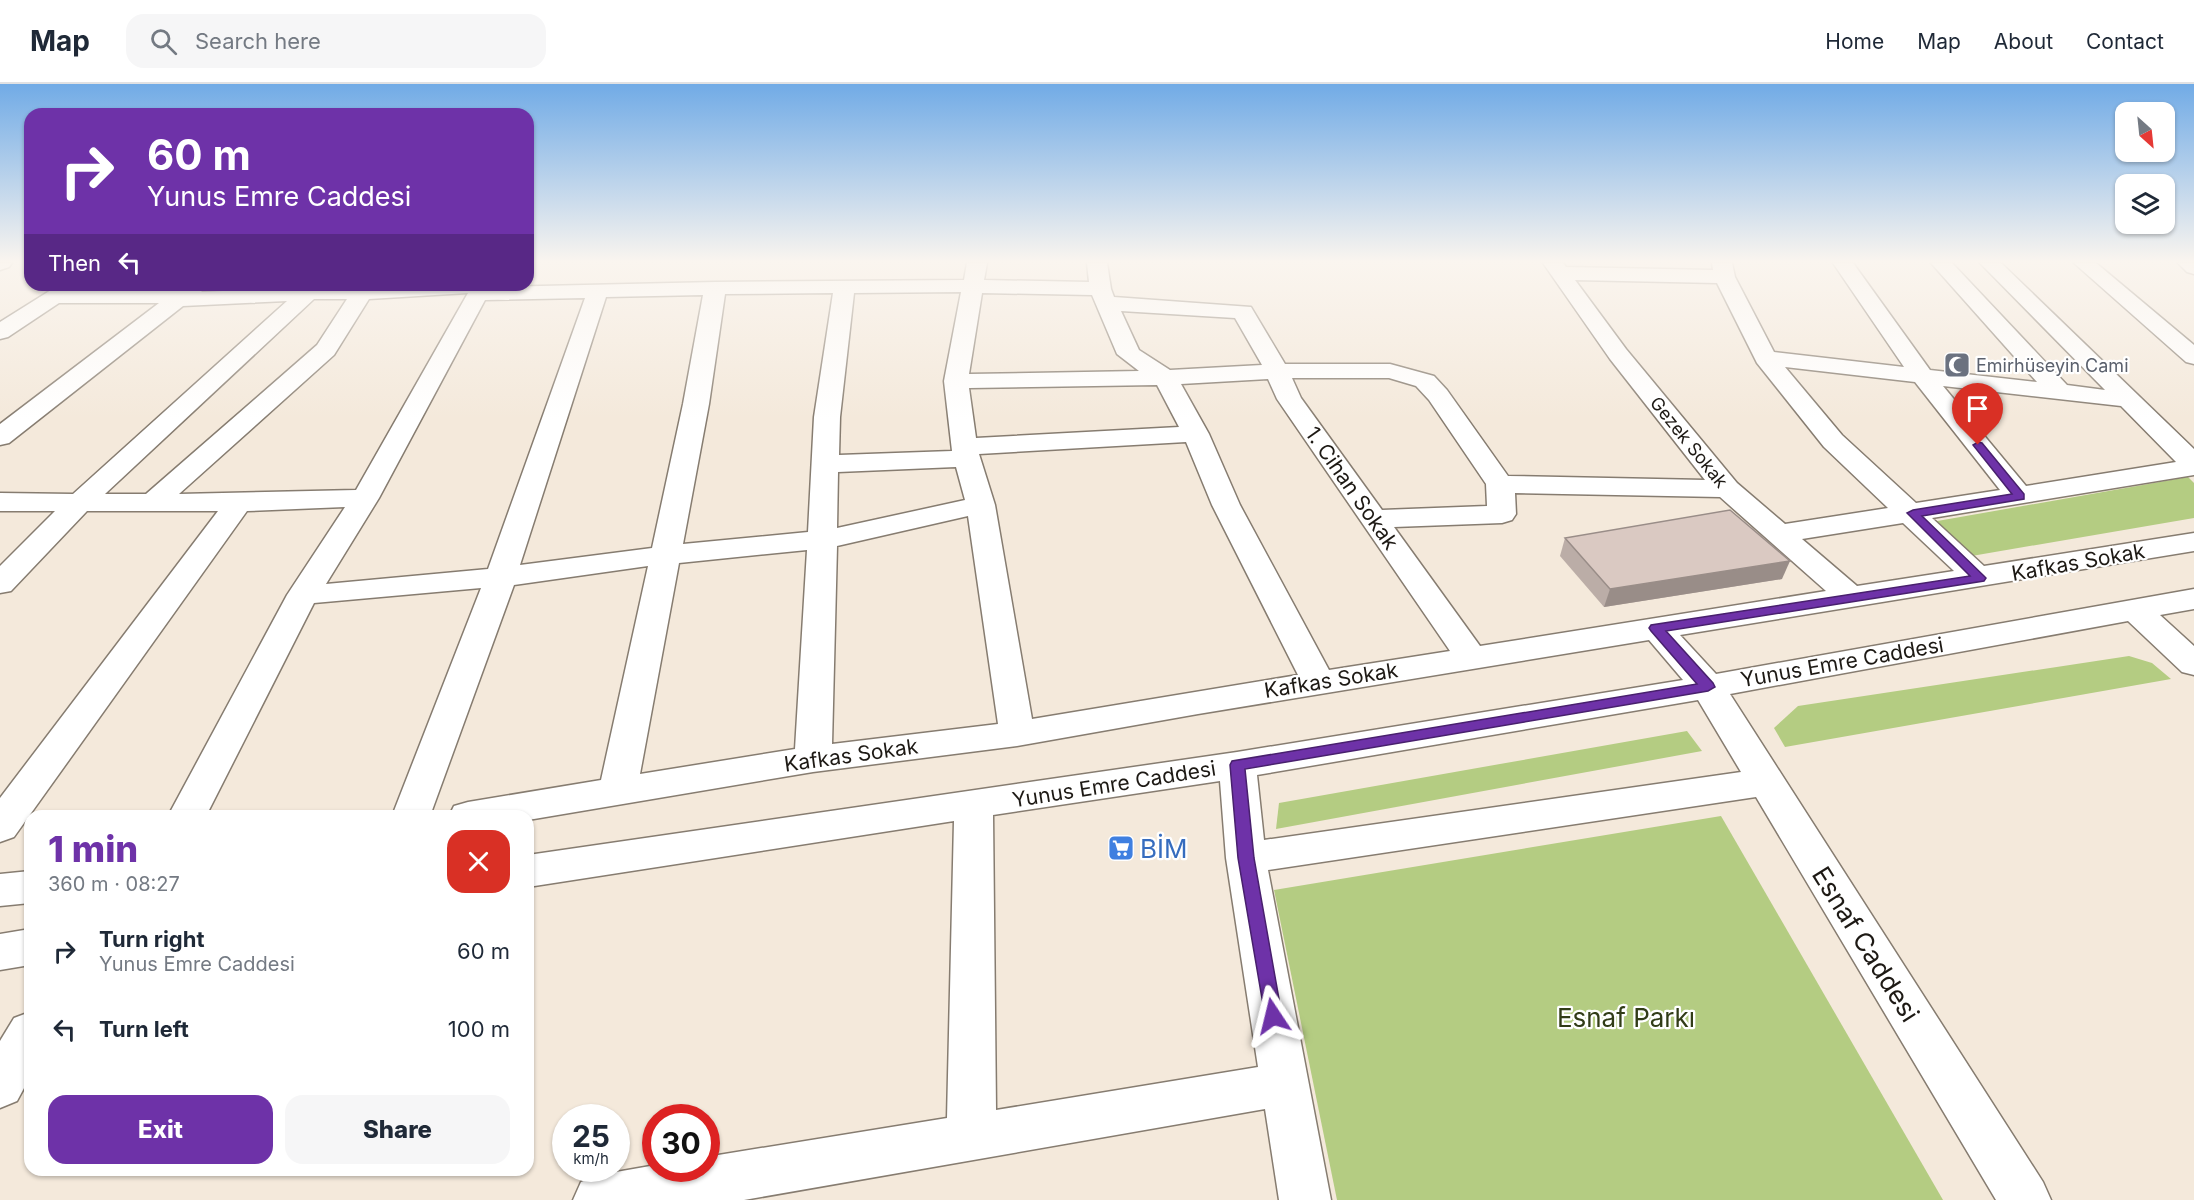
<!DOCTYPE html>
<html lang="en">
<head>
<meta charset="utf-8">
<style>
	body { margin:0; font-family:Inter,sans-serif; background:#f6f6f7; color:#1f2937; height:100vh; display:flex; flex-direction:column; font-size:22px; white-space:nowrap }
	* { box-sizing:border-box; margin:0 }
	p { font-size:20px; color:#747a83 }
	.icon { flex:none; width:33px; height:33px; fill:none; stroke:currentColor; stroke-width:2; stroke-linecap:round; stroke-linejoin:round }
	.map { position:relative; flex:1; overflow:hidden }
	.panel { position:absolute; left:24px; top:726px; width:510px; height:366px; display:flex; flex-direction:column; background:#fff; border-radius:18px; box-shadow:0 2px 4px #0004 }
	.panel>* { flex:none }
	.hud { position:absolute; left:24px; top:24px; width:510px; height:183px; border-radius:18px; box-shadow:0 2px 4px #0004; background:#6e32a8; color:#fff; overflow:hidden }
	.needle { width:39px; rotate:153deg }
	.controls { position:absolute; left:2115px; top:18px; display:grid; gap:12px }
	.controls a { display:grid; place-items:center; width:60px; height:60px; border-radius:12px; background:#fff; box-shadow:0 2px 4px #0004; font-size:30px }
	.speed { position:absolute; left:552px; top:1020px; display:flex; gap:12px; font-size:30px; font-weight:700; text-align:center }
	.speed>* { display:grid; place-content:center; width:78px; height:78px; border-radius:50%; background:#fff; box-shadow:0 2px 4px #0004; line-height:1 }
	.speed small { font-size:15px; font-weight:400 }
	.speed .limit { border:9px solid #d22; background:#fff; color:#111 }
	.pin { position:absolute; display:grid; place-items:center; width:51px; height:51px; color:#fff; margin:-62px -26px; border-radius:50% 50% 50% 0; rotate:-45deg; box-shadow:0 0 6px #0007 }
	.pin .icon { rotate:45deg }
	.me { position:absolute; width:66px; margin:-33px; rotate:350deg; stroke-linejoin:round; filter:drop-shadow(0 0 4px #0008) }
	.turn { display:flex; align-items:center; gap:21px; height:126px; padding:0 24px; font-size:27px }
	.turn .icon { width:78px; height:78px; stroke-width:2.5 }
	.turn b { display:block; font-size:42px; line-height:51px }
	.then { display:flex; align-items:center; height:57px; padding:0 24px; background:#0003; gap:12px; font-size:22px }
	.round { display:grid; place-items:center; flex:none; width:63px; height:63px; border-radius:18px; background:#f6f6f7 }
	.summary { display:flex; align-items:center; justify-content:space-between; height:102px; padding:0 24px }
	h1 { font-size:36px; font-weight:800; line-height:45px; color:#6e32a8 }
	.button { display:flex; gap:12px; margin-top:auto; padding:12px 24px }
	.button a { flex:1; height:69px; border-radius:18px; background:#6e32a8; color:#fff; font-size:24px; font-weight:800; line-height:69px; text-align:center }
	.button a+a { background:#f6f6f7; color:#1f2937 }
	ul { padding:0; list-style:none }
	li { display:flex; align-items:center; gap:18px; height:78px; padding:0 24px }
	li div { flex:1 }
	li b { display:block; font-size:22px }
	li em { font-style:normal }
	header { display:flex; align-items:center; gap:36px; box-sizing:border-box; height:84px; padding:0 30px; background:#fff; border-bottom:2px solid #e0e1e3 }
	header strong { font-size:28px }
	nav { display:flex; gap:33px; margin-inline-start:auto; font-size:21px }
	.search { width:420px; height:54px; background:#f6f6f7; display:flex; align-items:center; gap:15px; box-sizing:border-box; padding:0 21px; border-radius:18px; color:#747a83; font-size:22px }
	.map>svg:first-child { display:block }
	.green { fill:#b4cc82 }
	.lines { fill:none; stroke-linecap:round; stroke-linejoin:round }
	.minor-casing { stroke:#867c70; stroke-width:3 }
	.minor { fill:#fff; fill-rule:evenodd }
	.wall { fill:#bbada7 }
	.shaded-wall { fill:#998d88 }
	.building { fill:#dac9c2; stroke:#998d88; stroke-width:1.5 }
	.route { fill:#6e32a8; stroke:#48206d; stroke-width:1.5 }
	.labels { text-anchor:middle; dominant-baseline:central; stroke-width:4.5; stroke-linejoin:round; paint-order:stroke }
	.far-worship-label { font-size:18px; fill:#5b616d; stroke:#fff; text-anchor:start }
	.far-street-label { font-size:18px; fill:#1d1914; stroke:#fff }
	.street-label { font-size:21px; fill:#1d1914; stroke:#fff }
	.near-shop-label { font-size:26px; fill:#366cbe; stroke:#fff; text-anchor:start }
	.near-street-label { font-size:26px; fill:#1d1914; stroke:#fff }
	.near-park-label { font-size:26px; fill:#313c17; stroke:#fff }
</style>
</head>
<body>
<header>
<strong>Map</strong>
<div class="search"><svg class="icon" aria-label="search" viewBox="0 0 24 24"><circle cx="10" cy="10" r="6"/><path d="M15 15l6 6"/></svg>Search here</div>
<nav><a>Home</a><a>Map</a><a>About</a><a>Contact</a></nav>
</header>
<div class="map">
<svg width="2194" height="1116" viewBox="0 0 2194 1116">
	<rect width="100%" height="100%" fill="#f4e9db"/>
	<g class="green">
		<polygon points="2188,393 2194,399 2194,434 1960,474 1926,439"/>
		<polygon points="2129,572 2152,579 2171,595 1785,663 1774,644 1798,622"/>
		<polygon points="1687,647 1702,667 1276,745 1279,719"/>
		<polygon points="1721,732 1943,1116 1337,1116 1274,806"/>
	</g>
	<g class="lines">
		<defs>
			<g id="minor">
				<polygon points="0,179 12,179 9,183 0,186"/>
				<path d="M967,179h20l-3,17 105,2 -2,-19h20l4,26 3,8 137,10 34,57h105l44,12 13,14 61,86 197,4 -95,-121 -67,-96h20l3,4 147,3 -1,-7h20l3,14 39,75 130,15 -71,-104h20l77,107 107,12 -106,-119h21l115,122 38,5 -125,-127h21l193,186v26l-262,43 52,48 210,-33v18l-514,84 36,39 478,-85v20l-34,6 34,31v29l-12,-3 -54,-51 -398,73 313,488 8,18h-55l-240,-403 -488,73 63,330h-52l-14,-91 -521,91h-171l8,-18 18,-7 57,-10v3h50v-11l241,-39 7,-297 -426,66v-32l709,-103 446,-72 -34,-40 -451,74 -181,32 -204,26 -285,48v-4h-79l5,-10 14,-4 133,-22 47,-214 -134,19 -84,231h-38l89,-228 -167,15 -108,213h-38l119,-221 58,-88 -98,4 -233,326 -14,5v-44l218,-287h-131l-76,80 -11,2v-27l55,-55h-55v-18l73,1 214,-193 -104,5 -174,137 -9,2v-21l159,-121h-100l-51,34 -8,2v-17l59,-37h23l-3,6h97l8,-6h24l-7,7 107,-5 186,-2 -2,2 223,-5 249,-2zM1575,196l142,3 40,80 67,84 64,61 -103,16 -48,-41 -111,-134zM961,208l-17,89 8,70 -113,4 1,-38 14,-124zM468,209l-112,197 -177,4 155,-139 35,-56zM833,209l-19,124 -6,115 -125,12 26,-140 16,-110zM982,209l110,2 25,59 22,17 -170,3zM703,211l-20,109 -31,144 -132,17 86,-268zM585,214l-97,271 -162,15 53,-86 106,-198zM314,215h33l-30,46 -171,149h-41zM1121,227l114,7 27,47 -92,5 -31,-20zM1785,283l130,15 85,108 -84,13 -74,-68zM1292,294h97l27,8 13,14 57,84 1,22 -105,4 -81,-112zM1268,295l9,20 173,252 -121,19 -89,-165 -31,-71 -28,-50zM1157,301l22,42 -203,11 -7,-50zM1943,302l178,20 55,56 -150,24zM1186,358l26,63 86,170 -266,44 -37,-214 -16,-51zM956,383l9,33 -128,28 1,-56zM1515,409l205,4 106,94 -346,55 -86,-119 108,-4 10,-3 4,-6zM968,432l30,208 -166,20 5,-198zM1903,439l51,48 -97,15 -55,-47zM807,466l-12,199 -155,25 39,-211zM1698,616l43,72 -477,68 -7,-65zM1220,697l6,77 32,209 -262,43 -3,-295z"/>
				<polygon points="2074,179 2096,179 2194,261 2194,280 2186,278"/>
				<polygon points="2178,179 2194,179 2194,190 2187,188"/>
				<polygon points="30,787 30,819 0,822 0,790"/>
				<polygon points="30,845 30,881 0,886 0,850"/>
				<polygon points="30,928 30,993 17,1017 0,1024 0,957 14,934"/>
			</g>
		</defs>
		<use href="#minor" class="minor-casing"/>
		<use href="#minor" class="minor"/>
	</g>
	<polygon class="wall" points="1565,454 1782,495 1604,523 1560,472"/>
	<polygon class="shaded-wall" points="1790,477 1782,495 1604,523 1610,505"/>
	<polygon class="building" points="1730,426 1790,477 1610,505 1565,454"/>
	<linearGradient id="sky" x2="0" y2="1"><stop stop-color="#71abe6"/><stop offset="0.53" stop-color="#faf5ef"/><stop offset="1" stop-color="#faf5ef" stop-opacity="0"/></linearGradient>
	<rect width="2194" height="335" fill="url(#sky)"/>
	<polygon class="route" points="1978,358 1982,359 2024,410 2024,415 1922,432 1984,492 1986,494 1984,497 1666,547 1713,599 1715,603 1708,607 1245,685 1254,774 1282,932 1280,938 1273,940 1266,938 1238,774 1230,681 1232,677 1697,600 1651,547 1649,544 1651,541 1970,492 1907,429 1913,426 2012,410 1973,361"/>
	<defs>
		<symbol id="mosque-square" viewBox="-11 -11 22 22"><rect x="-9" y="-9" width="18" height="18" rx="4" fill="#6b7280" stroke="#fff"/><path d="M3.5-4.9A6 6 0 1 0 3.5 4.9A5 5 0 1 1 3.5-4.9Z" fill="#fff"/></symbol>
		<symbol id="supermarket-square" viewBox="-11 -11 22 22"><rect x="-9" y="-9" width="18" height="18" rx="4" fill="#3f7fe0" stroke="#fff"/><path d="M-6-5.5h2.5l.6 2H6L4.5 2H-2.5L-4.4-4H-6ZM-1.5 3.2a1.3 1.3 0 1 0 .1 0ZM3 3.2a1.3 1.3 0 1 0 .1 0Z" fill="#fff"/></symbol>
	</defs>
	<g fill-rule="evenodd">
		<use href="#mosque-square" x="1942" y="266" width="30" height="30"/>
		<use href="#supermarket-square" x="1106" y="749" width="30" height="30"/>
	</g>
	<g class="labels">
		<g class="far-worship-label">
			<text x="1976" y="281">Emirhüseyin Cami</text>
		</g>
		<g class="far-street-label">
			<text transform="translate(1689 358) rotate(51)">Gezek Sokak</text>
		</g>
		<g class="street-label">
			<text transform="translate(1352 404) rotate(55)">1. Cihan Sokak</text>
			<text transform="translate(2078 478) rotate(-10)">Kafkas Sokak</text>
			<text transform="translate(1842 578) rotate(-10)">Yunus Emre Caddesi</text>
			<text transform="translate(1331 596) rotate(-9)">Kafkas Sokak</text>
			<text transform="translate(851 671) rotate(-8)">Kafkas Sokak</text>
			<text transform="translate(1114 700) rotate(-9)">Yunus Emre Caddesi</text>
		</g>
		<g class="near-shop-label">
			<text x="1140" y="764">BİM</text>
		</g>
		<g class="near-street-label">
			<text transform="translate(1866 860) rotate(58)">Esnaf Caddesi</text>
		</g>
		<g class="near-park-label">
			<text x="1626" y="933">Esnaf Parkı</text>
		</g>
	</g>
</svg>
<div class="controls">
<a><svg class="needle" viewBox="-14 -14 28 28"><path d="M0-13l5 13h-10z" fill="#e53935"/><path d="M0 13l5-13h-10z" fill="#747a83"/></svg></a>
<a><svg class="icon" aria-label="layers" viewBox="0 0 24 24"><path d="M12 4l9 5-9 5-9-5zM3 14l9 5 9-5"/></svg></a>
</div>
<div class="speed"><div>25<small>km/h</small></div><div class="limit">30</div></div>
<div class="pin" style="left:1978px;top:361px;background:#d93025"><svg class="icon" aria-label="arrive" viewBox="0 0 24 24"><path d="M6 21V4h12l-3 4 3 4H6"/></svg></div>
<svg class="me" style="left:1273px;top:932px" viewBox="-20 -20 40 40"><path d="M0-17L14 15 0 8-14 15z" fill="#6e32a8" stroke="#fff" stroke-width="4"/></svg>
<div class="hud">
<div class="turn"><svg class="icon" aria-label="right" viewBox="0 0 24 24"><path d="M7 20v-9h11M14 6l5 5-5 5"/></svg><div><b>60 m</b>Yunus Emre Caddesi</div></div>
<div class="then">Then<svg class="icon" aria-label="left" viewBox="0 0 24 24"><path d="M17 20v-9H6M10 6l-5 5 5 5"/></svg></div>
</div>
<section class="panel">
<div class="summary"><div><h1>1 min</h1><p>360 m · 08:27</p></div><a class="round" style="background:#d93025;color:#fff"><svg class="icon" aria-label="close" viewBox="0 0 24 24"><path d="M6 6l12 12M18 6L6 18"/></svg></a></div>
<ul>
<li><svg class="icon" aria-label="right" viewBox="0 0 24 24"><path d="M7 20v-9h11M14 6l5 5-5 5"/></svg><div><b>Turn right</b><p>Yunus Emre Caddesi</p></div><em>60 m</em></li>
<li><svg class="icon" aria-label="left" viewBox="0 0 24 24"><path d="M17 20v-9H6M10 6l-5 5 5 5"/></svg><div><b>Turn left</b></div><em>100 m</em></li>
</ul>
<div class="button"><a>Exit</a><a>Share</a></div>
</section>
</div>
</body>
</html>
